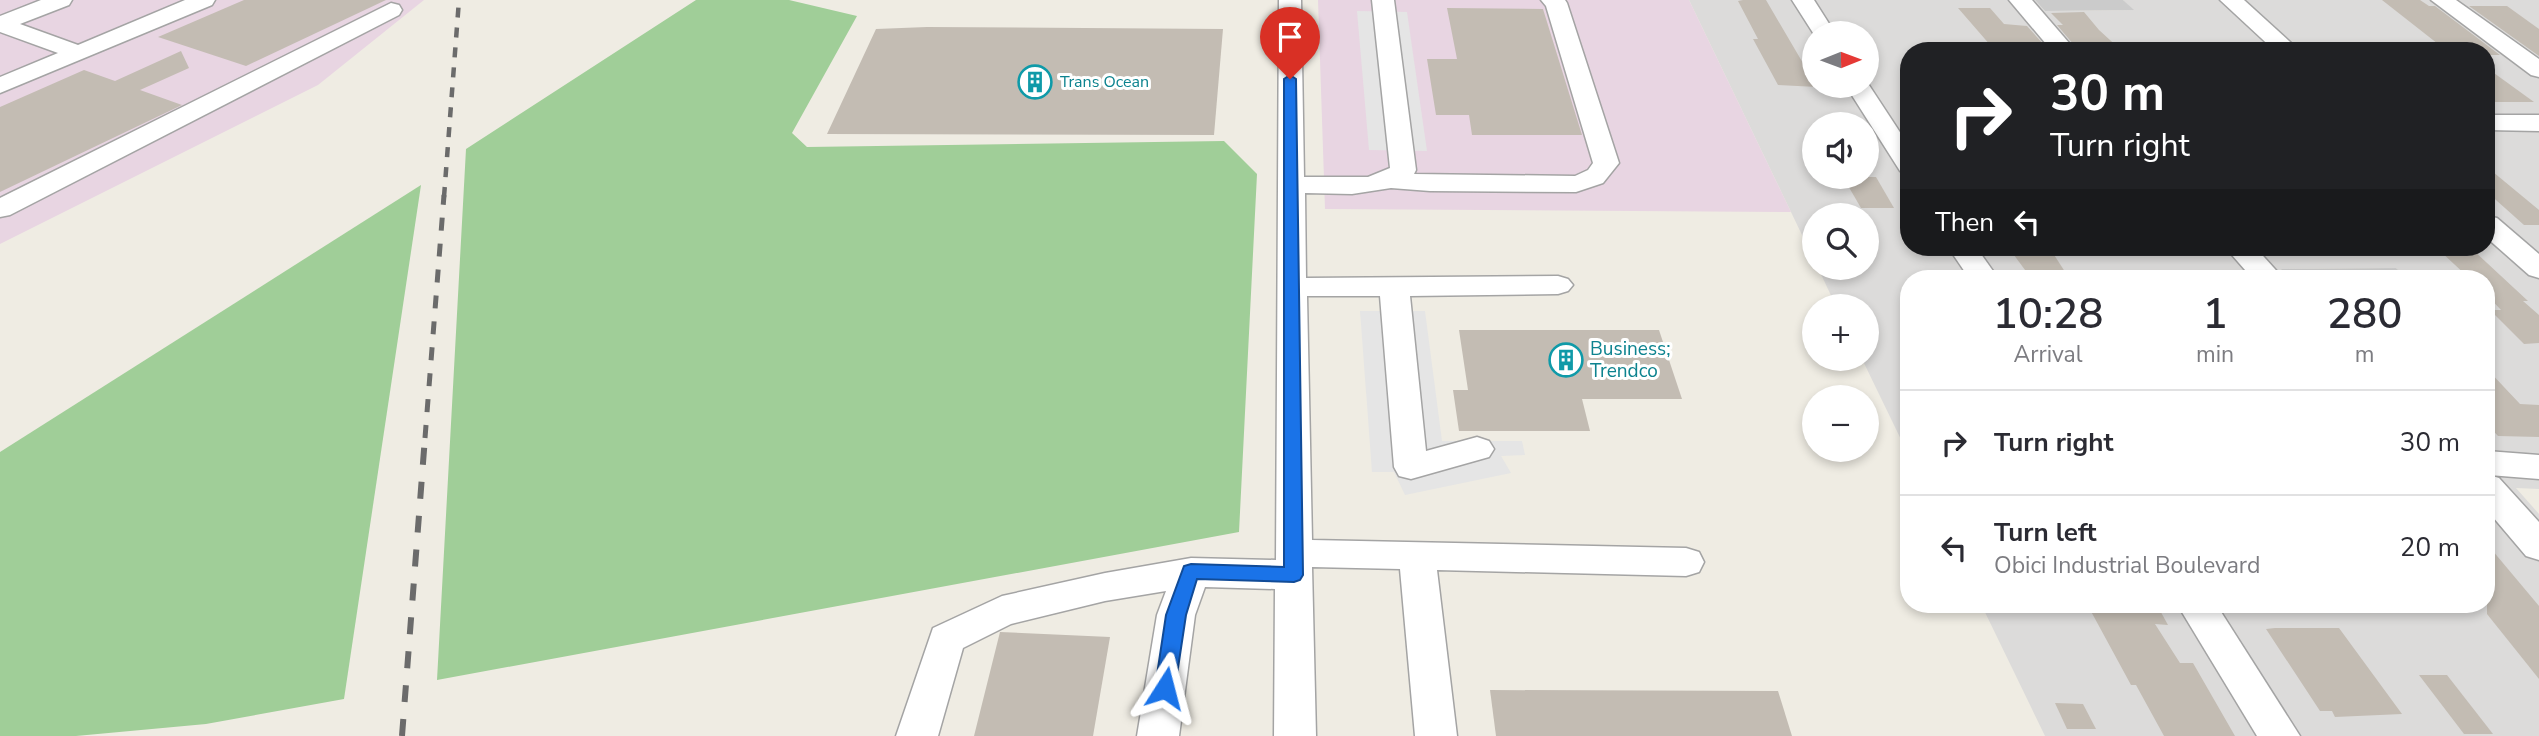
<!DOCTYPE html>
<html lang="en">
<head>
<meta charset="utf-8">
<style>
	body { margin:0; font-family:"Nunito Sans",sans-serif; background:#f2f2f3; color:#2b2b33; height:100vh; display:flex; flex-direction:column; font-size:26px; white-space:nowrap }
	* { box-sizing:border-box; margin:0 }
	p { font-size:23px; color:#7c7c81 }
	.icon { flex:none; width:38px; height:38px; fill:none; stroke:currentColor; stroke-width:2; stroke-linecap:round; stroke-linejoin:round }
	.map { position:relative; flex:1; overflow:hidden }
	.details { position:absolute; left:1900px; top:270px; width:595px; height:343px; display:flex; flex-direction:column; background:#fff; border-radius:28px; box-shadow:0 4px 10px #0003 }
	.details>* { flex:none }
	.hud { position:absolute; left:1900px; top:42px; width:595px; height:214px; border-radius:28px; box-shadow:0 4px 10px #0003; background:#202124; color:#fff; overflow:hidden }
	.needle { width:46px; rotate:89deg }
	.buttons { position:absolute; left:1802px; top:21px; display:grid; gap:14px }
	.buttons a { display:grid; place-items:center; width:77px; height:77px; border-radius:50%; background:#fff; box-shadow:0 4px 10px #0003; font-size:35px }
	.pin { position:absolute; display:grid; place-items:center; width:60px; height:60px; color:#fff; margin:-72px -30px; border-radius:50% 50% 50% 0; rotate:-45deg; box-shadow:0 0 7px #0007 }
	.pin .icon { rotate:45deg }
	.me { position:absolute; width:77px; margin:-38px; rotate:9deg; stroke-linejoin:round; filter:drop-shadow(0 0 5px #0008) }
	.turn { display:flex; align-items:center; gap:24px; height:147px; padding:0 35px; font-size:32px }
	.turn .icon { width:91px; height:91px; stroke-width:2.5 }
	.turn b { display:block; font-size:49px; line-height:60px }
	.then { display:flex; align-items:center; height:66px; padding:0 35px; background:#0003; gap:14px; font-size:26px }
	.eta { display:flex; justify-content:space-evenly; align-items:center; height:119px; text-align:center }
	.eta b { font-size:42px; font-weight:600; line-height:49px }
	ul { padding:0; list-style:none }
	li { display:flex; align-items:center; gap:21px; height:105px; padding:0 35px; border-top:2px solid #e1e1e2 }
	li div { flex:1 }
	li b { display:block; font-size:26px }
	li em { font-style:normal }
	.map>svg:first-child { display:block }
	.residential { fill:#dcdbda; fill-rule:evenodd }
	.industrial { fill:#e8d5e2 }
	.religious { fill:#cbcbcb }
	.forest { fill:#a0ce98 }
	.parking { fill:#e5e5e5 }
	.building { fill:#c3bcb3 }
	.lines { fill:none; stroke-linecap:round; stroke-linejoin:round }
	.minor-casing { stroke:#a4a4a4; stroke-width:3 }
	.minor { fill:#fff; fill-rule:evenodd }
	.rail-far2 { stroke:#6b6b6b; stroke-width:4.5; stroke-dasharray:10 10; stroke-linecap:butt }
	.rail-far1 { stroke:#6b6b6b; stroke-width:5; stroke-dasharray:13 13; stroke-linecap:butt }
	.rail { stroke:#6b6b6b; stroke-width:6; stroke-dasharray:17 17; stroke-linecap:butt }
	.route { fill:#1a73e8; stroke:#114b97; stroke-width:2 }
	.labels { text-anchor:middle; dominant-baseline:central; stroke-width:6; stroke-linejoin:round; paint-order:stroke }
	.far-culture-label { font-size:16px; fill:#0d838f; stroke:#fff; text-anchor:start }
	.culture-label { font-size:19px; fill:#0d838f; stroke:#fff; text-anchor:start }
</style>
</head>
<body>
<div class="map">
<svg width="2539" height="736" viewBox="0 0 2539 736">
	<rect width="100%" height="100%" fill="#efece3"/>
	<path class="residential" d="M1689,0h346l10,11 88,-1 -10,-10h416v489l-23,-1 23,26v222h-494l-64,-132h506v-244l2,-1 -2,-2v-79h-80l-11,-10 -114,1 -14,9h-359v178l-47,-97h5v-53h-31l-18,-38h49v-53h-52v47zM1815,33h52v53h-52zM1909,51h578v196h-578zM1815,124h52v53h-52z"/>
	<g class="industrial">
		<polygon points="0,0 424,0 318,85 0,244"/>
		<polygon points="1318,0 1689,0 1791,212 1325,209"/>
	</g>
	<g class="religious">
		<polygon points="2035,0 2123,0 2134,10 2045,11"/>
		<polygon points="2396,268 2407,278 2268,278 2282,269"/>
	</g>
	<g class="forest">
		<polygon points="696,0 789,0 857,16 792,133 807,147 1224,141 1257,174 1239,532 437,680 466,149"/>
		<polygon points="421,185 344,699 206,724 76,736 0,736 0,452"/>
	</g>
	<g class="parking">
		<polygon points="1357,11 1407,12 1427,151 1369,150"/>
		<polygon points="1360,311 1425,311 1442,441 1522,441 1525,455 1501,456 1511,473 1405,495 1394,472 1372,472"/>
	</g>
	<g class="building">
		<polygon points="244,0 386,0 246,66 158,37"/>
		<polygon points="1743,0 1766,0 1817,87 1778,85 1753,39 1758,39 1738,1"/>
		<polygon points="2382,0 2420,0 2429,6 2435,6 2500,55 2487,55 2487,51 2447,51"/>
		<polygon points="2469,6 2507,6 2539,29 2539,56"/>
		<polygon points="1447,8 1543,9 1582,135 1472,135 1469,115 1436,115 1427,59 1457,59"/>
		<polygon points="1958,8 1990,8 2004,24 2027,26 2044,45 1991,46"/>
		<polygon points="2084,12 2099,30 2122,51 2084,51 2078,45 2074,45 2057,25 2063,25 2051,13"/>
		<polygon points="927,27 1223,29 1214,135 827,134 876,29"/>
		<polygon points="181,51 189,68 140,90 182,105 0,192 0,107 84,70 115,81"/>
		<polygon points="2487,68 2534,102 2487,102"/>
		<polygon points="2487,167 2539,210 2539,225 2524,225 2487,192"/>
		<polygon points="1843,177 1876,177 1894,208 1861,208"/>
		<polygon points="2008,247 2049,247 2069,278 2031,278"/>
		<polygon points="2439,250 2473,250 2528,301 2523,301 2539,315 2539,343 2524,344 2490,310 2501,310 2487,295 2487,278 2469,278"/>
		<polygon points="1459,330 1659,330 1682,399 1582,399 1590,431 1459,431 1453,390 1468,390"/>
		<polygon points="2487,369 2520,404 2539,405 2539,437 2498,436 2487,424"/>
		<polygon points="2487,544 2539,606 2539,679 2487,614"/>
		<polygon points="2087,604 2157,605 2168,625 2155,624 2180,663 2193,663 2235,736 2164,736 2136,685 2131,685"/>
		<polygon points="2275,628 2339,628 2402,714 2335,717 2332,711 2320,711 2266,629"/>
		<polygon points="1000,632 1110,637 1093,736 974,736"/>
		<polygon points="2419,675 2447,675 2493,734 2464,734"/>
		<polygon points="1490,690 1778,691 1792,736 1496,736"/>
		<polygon points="2055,703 2083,704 2096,729 2067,729"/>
	</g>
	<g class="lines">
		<defs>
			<g id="minor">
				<polygon points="41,0 72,0 69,5 20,24 78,45 185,0 215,0 212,5 0,93 0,77 58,53 0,32 0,16"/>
				<polygon points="1279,0 1301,0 1304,177 1368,177 1390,168 1372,0 1394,0 1416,170 1414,174 1575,176 1588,170 1593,163 1546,6 1541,0 1565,0 1567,3 1619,163 1603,183 1576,192 1430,191 1391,188 1352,194 1305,193 1306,278 1558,276 1568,279 1573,285 1568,291 1558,294 1410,296 1426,451 1477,437 1489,441 1494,449 1489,457 1411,479 1399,476 1394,467 1380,296 1307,296 1312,540 1686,548 1699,552 1704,562 1699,572 1686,576 1437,570 1457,736 1415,736 1400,569 1312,567 1316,736 1274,736 1275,589 1205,587 1195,615 1179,736 1137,736 1157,615 1166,591 1105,601 1011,624 963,648 938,736 896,736 933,628 1002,596 1105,573 1191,558 1276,560"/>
				<polygon points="1792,0 1814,0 1835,33 1815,33 1815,36"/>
				<polygon points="2009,0 2032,0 2076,51 2052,51"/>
				<polygon points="2220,0 2244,0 2300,51 2275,51"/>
				<polygon points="2431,0 2456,0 2539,59 2539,77 2531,75"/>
				<polygon points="391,3 399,5 402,10 399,15 10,215 0,217 0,198"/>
				<polygon points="1867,82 1909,146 1909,173 1900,171 1846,86 1867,86"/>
				<polygon points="2487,115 2539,115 2539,131 2487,130"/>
				<polygon points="2487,216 2497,218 2539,254 2539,278 2529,275 2487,238"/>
				<polygon points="1948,247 1976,247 1998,278 1969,278"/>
				<polygon points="2225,247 2255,247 2283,278 2252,278"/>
				<polygon points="2487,451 2539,455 2539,479 2489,475 2499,478 2539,522 2539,560 2526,556 2487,510"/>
				<polygon points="2177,604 2216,604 2300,736 2257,736"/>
			</g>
		</defs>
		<use href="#minor" class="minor-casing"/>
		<use href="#minor" class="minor"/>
		<polyline class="rail-far2" points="444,197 459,0"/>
		<polyline class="rail-far1" points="425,438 444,195"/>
		<polyline class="rail" points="402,736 425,437"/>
	</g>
	<polygon class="route" points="1290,75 1296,79 1303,575 1300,580 1294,582 1197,579 1186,615 1175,688 1172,693 1165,696 1158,693 1155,688 1166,615 1184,566 1191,564 1284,567 1284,79"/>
	<defs>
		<symbol id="building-ring" viewBox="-11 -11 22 22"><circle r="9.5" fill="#fff" stroke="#0f9aa8" stroke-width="1.5"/><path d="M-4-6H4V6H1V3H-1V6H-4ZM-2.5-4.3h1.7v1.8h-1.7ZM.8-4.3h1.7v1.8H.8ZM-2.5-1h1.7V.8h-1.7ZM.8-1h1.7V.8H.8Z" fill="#0f9aa8"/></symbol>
	</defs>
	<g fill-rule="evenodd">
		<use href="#building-ring" x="1016" y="63" width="38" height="38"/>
		<use href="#building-ring" x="1547" y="341" width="38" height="38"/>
	</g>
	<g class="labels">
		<g class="far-culture-label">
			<text x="1060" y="82">Trans Ocean</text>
		</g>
		<g class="culture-label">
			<text x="1590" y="349">Business;<tspan x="1590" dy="22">Trendco</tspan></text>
		</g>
	</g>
</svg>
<div class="buttons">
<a><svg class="needle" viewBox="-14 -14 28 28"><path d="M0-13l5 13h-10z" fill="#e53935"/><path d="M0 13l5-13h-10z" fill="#7c7c81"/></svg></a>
<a><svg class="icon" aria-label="sound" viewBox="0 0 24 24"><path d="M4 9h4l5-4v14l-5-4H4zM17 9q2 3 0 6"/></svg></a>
<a><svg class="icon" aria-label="search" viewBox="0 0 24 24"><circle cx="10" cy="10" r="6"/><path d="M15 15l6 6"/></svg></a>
<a>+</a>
<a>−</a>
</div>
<div class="pin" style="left:1290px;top:79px;background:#d93025"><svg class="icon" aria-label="arrive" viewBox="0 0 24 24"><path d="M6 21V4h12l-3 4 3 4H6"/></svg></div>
<svg class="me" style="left:1165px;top:688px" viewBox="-20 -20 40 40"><path d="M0-17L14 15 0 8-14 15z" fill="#1a73e8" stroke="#fff" stroke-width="4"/></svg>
<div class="hud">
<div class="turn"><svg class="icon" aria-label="right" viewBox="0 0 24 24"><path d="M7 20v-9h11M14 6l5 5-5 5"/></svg><div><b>30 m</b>Turn right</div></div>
<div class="then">Then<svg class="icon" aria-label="left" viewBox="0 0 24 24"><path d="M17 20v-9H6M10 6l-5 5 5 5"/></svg></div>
</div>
<section class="details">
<div class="eta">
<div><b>10:28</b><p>Arrival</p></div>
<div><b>1</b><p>min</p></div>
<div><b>280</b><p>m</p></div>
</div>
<ul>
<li><svg class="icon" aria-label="right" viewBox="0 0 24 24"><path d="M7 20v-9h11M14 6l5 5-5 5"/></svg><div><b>Turn right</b></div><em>30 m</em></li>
<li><svg class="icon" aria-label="left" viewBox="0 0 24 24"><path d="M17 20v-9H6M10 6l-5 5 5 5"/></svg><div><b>Turn left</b><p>Obici Industrial Boulevard</p></div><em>20 m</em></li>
</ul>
</section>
</div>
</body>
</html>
